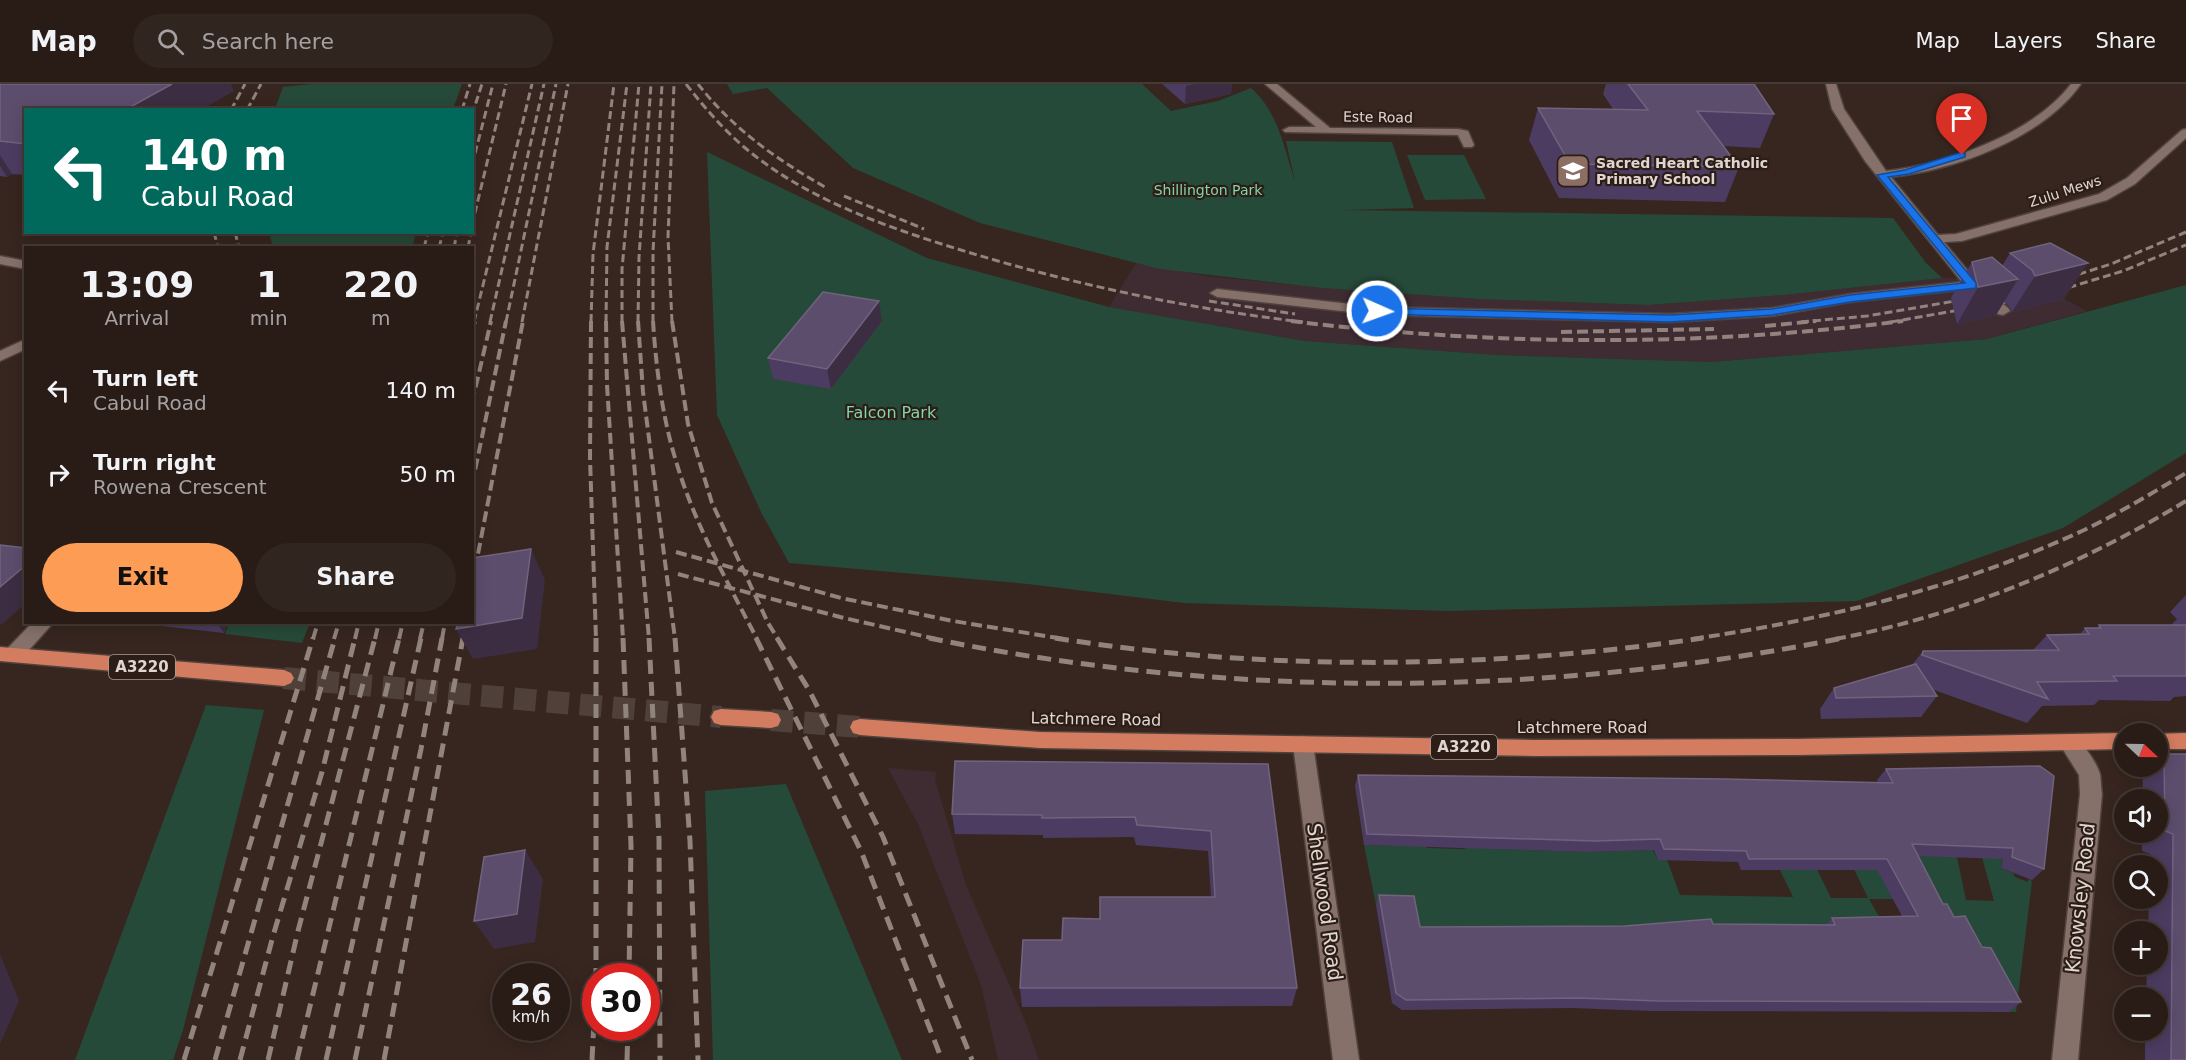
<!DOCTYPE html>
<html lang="en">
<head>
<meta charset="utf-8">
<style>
	body { margin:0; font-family:"DejaVu Sans",sans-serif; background:#312520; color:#f1f3f6; height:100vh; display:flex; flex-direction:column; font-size:22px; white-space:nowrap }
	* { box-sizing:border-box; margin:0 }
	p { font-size:20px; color:#a5a1a1 }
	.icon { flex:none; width:33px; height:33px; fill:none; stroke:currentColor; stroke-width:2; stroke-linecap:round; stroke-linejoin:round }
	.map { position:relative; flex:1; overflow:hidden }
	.side { position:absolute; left:24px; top:162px; width:450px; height:378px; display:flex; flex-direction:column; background:#291c17; border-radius:0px; box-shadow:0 3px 15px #0003,0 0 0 2px #453a36 }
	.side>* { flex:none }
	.top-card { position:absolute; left:24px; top:24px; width:450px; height:126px; border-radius:0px; box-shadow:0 3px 15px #0003,0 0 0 2px #453a36; background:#00695c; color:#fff; overflow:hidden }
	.needle { width:39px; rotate:112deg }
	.controls { position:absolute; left:2114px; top:639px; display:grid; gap:12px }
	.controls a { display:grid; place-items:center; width:54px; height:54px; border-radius:50%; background:#291c17; box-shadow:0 3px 15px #0003,0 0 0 2px #453a36; font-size:30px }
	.speed { position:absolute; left:492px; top:879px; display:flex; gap:12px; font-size:30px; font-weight:700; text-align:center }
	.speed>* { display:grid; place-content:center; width:78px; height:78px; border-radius:50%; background:#291c17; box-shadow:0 3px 15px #0003,0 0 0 2px #453a36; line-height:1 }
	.speed small { font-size:15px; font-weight:400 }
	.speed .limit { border:9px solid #d22; background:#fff; color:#111 }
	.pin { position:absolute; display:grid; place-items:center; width:51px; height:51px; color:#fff; margin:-62px -26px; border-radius:50% 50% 50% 0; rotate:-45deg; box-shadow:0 0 6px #0007 }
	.pin .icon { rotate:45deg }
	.me { position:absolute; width:66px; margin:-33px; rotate:92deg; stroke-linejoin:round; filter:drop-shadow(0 0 4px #0008) }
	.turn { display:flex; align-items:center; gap:21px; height:126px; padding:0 18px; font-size:27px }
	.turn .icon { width:78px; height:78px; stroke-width:2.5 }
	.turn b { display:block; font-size:42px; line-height:51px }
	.eta { display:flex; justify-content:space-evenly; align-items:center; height:102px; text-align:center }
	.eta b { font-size:36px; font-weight:800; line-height:42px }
	.cta { display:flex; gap:12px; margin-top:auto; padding:12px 18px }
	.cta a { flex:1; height:69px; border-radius:36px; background:#fd9c55; color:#111; font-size:24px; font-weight:800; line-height:69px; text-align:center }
	.cta a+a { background:#312520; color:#f1f3f6 }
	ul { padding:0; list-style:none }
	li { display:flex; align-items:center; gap:18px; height:84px; padding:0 18px }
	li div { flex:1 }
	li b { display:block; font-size:22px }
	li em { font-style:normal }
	header { display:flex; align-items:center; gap:36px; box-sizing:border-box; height:84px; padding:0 30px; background:#291c17; border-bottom:2px solid #453a36 }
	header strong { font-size:28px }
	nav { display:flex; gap:33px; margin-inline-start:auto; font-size:21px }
	.search { width:420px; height:54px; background:#312520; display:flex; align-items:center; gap:15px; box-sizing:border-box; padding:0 21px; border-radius:33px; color:#a5a1a1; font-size:22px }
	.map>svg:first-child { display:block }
	.industrial { fill:#3f2c33 }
	.green { fill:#264a39 }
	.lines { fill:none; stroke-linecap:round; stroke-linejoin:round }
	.highway-tunnel { stroke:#50403a; stroke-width:22; stroke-dasharray:22 11; stroke-linecap:butt }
	.minor-casing { stroke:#50423d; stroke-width:3 }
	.highway-casing { stroke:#50423d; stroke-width:3 }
	.minor { fill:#857169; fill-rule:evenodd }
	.highway { fill:#d47c60; fill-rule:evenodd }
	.rail-far2 { stroke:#91837d; stroke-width:3; stroke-dasharray:8 4; stroke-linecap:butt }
	.rail-far1 { stroke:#91837d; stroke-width:4; stroke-dasharray:11 5; stroke-linecap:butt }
	.rail { stroke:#91837d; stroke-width:5; stroke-dasharray:14 8; stroke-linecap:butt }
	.wall { fill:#4c3c61 }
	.shaded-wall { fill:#3d2d42 }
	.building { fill:#5c4d6d; stroke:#71627d; stroke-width:1.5 }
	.route { fill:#1a73e8; stroke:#114b97; stroke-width:1.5 }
	.labels { text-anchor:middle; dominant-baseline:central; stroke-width:4.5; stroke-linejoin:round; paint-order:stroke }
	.far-street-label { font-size:14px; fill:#e0d5d0; stroke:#2c1d16 }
	.far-poi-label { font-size:14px; font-weight:bold; fill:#e0d5d0; stroke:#2c1d16; text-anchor:start }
	.far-park-label { font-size:14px; fill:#81d4ab; stroke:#2c1d16 }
	.shield { fill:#2c1d16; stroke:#aa9e98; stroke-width:1.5 }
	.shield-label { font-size:15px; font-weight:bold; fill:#e0d5d0 }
	.park-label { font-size:16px; fill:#81d4ab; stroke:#2c1d16 }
	.street-label { font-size:16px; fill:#e0d5d0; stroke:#2c1d16 }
	.near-street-label { font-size:20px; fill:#e0d5d0; stroke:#2c1d16 }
</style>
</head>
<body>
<header>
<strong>Map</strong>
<div class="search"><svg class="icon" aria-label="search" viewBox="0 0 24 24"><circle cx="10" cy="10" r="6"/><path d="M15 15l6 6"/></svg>Search here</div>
<nav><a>Map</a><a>Layers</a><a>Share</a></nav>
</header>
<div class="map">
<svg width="2186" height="976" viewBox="0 0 2186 976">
	<rect width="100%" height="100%" fill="#37261f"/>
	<g class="industrial">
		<polygon points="1136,179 1207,192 1322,204 1479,215 1648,221 1784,211 1942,194 1985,195 2038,201 2087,227 1987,255 1712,278 1497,271 1305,257 1109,223"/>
		<polygon points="888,684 936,688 935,696 966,801 1025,937 1039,976 998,976 981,901 918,740"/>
	</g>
	<g class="green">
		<polygon points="312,0 462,0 453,25 275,25 283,3"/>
		<path d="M727,0h415l29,27 47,-10 33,-13c28,25 33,60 44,94l-9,-41 106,1 22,66 -70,2 549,8 33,45 16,15 -158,17 -136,10 -169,-6 -157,-11 -162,-19 -180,-46 -127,-55 -86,-80 -34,6z"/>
		<polygon points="707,68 927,174 1109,223 1305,257 1497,271 1712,278 1987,255 2186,201 2186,369 2063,444 1857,517 1448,527 1184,519 1028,500 789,479 761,428 717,331"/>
		<polygon points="1407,71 1464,71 1486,115 1425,116"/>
		<polygon points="269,149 269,148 416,149 412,164 273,163"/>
		<polygon points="229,539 229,538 310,539 302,559 225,550"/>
		<polygon points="206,621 264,626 183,946 173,976 75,976"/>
		<polygon points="786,700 902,976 713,976 705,707"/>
		<polygon points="1423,746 1427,764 1464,765 1492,748 1496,765 1590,768 1653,766 1658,776 1667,776 1680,811 1793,813 1780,786 1798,786 1809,769 1831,814 1868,814 1854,785 1893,751 1949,773 1957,773 1966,816 1994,817 1982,773 2005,764 2001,784 2013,789 2015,793 2028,798 2028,795 2032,797 2016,928 2009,928 1980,874 1907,815 1869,815 1886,845 1419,871 1410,823 1376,821 1364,761 1391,762"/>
	</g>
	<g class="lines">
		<g class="highway-tunnel">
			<polyline points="284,594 721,633"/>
			<polyline points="771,636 860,643"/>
		</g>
		<defs>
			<g id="minor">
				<polygon points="1265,0 1277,0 1330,44 1458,45 1468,47 1474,61 1472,63 1464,63 1458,51 1285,48 1283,46 1289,43 1316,43"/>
				<path d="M1826,0h10l8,25 42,62c61,-7 147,-37 185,-87h10c-38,54 -126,86 -190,93l47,58 18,-1 143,-40 28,-16 55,-48 4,-1v9l-51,46 -28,16 -145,41 -18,1 33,40 31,26 2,3 -7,4 -5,-1 -29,-25 -119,13 -78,14 -102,6 -293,-7 -160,-18 -7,-4 7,-4 160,18 293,7 102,-6 78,-14 112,-12 -97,-121 -33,-52z"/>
				<polygon points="0,172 26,177 26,185 0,180"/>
				<polygon points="26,255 26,265 0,277 0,267"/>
				<polygon points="33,538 54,538 20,576 13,578 6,576 3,571 6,566"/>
				<path d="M2069,651c12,4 27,26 31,39 1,6 1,14 2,20l-24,266h-26l28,-266 -1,-19 -20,-32 3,-6z"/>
				<polygon points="1303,652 1310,654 1313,660 1359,976 1333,976 1293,660 1296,654"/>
			</g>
			<g id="highway">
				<polygon points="0,563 284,586 291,589 294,594 291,599 284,602 0,577"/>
				<polygon points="721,625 771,628 778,630 781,636 778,642 771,644 721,641 714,639 711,633 714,627"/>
				<polygon points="860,635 1040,648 1534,656 1797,655 2124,649 2126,650 2124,650 2124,665 1797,671 1534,672 1040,664 860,651 853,649 850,643 853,637"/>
				<polygon points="2186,649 2186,665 2157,665 2157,650 2155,650"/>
			</g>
		</defs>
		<use href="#minor" class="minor-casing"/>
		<use href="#highway" class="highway-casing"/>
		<use href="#minor" class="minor"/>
		<use href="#highway" class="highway"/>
		<g class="rail-far2">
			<path d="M686,0c18,23 36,44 58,63 65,55 151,83 230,107 107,32 217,55 329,68"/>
			<path d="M698,0c35,45 78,75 127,103"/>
			<polyline points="231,26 245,0"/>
			<polyline points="247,26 261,0"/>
			<polyline points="462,26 470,0"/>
			<polyline points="472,31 482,0"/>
			<polyline points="472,81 493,0"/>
			<polyline points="844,112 924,145"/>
			<polyline points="472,141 506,0"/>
			<polyline points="214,148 218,164"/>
			<polyline points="235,148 239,164"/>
			<polyline points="424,164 428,148"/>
			<polyline points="439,164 443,148"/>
			<polyline points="454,164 457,148"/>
			<polyline points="468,164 471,148"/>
			<polyline points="2067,194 2111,180 2186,148"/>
			<polyline points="2057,207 2123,187 2186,161"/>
			<polyline points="1209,217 1295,230"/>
			<polyline points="474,238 532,0"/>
			<polyline points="490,238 544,0"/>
			<polyline points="506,238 556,0"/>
			<polyline points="522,238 568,0"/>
			<polyline points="591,238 593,170 614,0"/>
			<polyline points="606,238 607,163 627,0"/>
			<polyline points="622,238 622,185 639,0"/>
			<polyline points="638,238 639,173 651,0"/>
			<polyline points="653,238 653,168 662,0"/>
			<polyline points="672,238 668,153 674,0"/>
			<polyline points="1801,238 1867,232 1967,215"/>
			<polyline points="1891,238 2022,215"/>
		</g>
		<g class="rail-far1">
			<polyline points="591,237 590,374 596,555"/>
			<polyline points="606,237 607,301 623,555"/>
			<polyline points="622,237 649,555"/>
			<polyline points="638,237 643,308 675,555"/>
			<path d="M653,237c3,46 9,95 23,140 18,62 51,120 81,178"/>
			<polyline points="672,237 688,340 712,419 768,539 778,555"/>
			<path d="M1291,237c203,25 408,26 612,0"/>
			<polyline points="1765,242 1816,237"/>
			<polyline points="472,248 475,237"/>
			<polyline points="1561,248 1714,245"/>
			<polyline points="472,319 491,237"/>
			<polyline points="472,401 506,237"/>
			<polyline points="676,468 841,514 953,537 1064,555"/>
			<polyline points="678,490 840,533 936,555"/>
			<polyline points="472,501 523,237"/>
			<polyline points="313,555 318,538"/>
			<polyline points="334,555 339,538"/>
			<polyline points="355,555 359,538"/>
			<polyline points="375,555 379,538"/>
			<polyline points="399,555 403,538"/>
			<polyline points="420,555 424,538"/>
			<polyline points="442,555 445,538"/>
			<polyline points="463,555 466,538"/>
			<path d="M1693,555c134,-20 266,-51 389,-108 36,-17 70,-38 104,-58"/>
			<path d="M1835,555c124,-23 244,-73 351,-138"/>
		</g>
		<g class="rail">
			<polyline points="596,554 596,892"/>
			<polyline points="623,554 631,762 629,892"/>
			<polyline points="649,554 659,755 660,976"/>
			<polyline points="675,554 690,757 698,976"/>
			<polyline points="756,554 861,767 942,976"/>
			<polyline points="777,554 809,606 883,753 972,976"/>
			<path d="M929,554c298,61 615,60 914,0"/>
			<path d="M1055,554c212,34 436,31 648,0"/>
			<polyline points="184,976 313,554"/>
			<polyline points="215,976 335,554"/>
			<polyline points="240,976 273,852 322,688 355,554"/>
			<polyline points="268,976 298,847 375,554"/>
			<polyline points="297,976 399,554"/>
			<polyline points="326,976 421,554"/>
			<polyline points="355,976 421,665 442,554"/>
			<polyline points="384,976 463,554"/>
			<polyline points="592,976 596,898"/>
			<polyline points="627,976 628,944"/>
		</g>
	</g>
	<g class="wall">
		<polygon points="0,0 234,7 26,26 26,91 12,90 7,93 0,92"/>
		<polygon points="1162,0 1232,0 1231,10 1185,20"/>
		<polygon points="1606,0 1754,0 1774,30 1760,64 1723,62 1739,83 1725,118 1559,114 1529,56 1538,24 1613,25 1603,10"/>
		<polygon points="2050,159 2064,215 2012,228 2009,222 2004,218 1996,231 1957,240 1951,214 1972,178 2002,182 2010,169"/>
		<polygon points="882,237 831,305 773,295 768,274"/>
		<polygon points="2186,511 2186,612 2174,613 2170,617 2099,616 2094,621 2042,622 2027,639 1934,606 1937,612 1921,633 1821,635 1820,625 1834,604 1912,581 1923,567 2033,566 2047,551 2080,550 2085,544 2097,544 2099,541 2171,541 2177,535 2170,528"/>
		<polygon points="126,538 227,538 224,549"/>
		<polygon points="2164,670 2186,670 2186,976 2145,976 2145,946 2157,946 2157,914 2146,914 2147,880 2157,880 2157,848 2148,848 2149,814 2157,814 2157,782 2150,782 2150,770 2142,767 2142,748 2157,748 2157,716 2142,716 2143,691 2152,682 2157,682 2157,677"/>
		<polygon points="1268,680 1297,904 1292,922 1022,923 1020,904 1062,856 1100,835 1211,813 1208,767 1136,761 1134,753 1043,754 1043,751 955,750 952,730"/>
		<polygon points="2040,682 2044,785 2032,796 2001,784 2003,775 1918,772 1943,820 1982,863 2021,918 2009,928 1652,927 1572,924 1402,926 1392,919 1376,821 1379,811 1420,843 1625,842 1713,840 1826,841 1832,834 1902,832 1877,786 1741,786 1738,778 1658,776 1654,766 1589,768 1364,761 1355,702 1358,691 1878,699 1877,696 1886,685"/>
	</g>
	<g class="shaded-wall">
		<polygon points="172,0 231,0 234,7 201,26 125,26"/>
		<polygon points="1195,0 1232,0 1231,10 1185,20 1186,2"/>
		<polygon points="0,71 12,90 7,93 0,82"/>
		<polygon points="2088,179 2064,215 2012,228 2035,192"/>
		<polygon points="2018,195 1996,231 1957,240 1978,203"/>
		<polygon points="879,217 882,237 831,305 827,285"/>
		<polygon points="531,465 545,496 537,565 473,575 456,545"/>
		<polygon points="26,481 26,519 1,541 0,540 0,503"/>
		<polygon points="216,538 227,538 224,549"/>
		<polygon points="525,766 543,795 535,858 494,865 474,837"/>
		<polygon points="0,870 19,917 0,960"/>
	</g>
	<g class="building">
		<polygon points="0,0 172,0 125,26 26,26 26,60 0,57"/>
		<polygon points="1628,0 1754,0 1774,30 1697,27 1739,83 1570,80 1538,24 1648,26"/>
		<polygon points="2050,159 2088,179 2035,192 2032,186 2010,169"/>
		<polygon points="1992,173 2018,195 1978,203 1972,178"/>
		<polygon points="823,208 879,217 827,285 768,274"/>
		<polygon points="0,461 26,464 26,481 0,503"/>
		<polygon points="531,465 522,534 456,545 458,538 472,538 472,474"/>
		<polygon points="2099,541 2186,541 2186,592 2113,592 2117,597 2037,598 2048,615 1922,571 1923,567 2059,566 2047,551 2089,550 2085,544 2101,544"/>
		<polygon points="1916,580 1937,612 1836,614 1834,604"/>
		<polygon points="2164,670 2186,670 2186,976 2171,976 2173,750 2165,747"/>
		<polygon points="955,677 1268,680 1297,904 1020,904 1023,856 1062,856 1063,834 1100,835 1100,813 1215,813 1211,747 1137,741 1135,733 1042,734 1042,731 952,730"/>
		<polygon points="2040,682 2054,692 2044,785 2012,773 2013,764 1912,760 1943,820 1947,820 1954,833 1965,832 1982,863 1991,864 2021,918 1659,917 1578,914 1406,916 1396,909 1379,811 1414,812 1420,843 1625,842 1711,835 1713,840 1835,841 1832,834 1918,832 1887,775 1749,775 1746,767 1664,765 1660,755 1595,757 1367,750 1358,691 1725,695 1893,699 1886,685"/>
		<polygon points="525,766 517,830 474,837 484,773"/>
	</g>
	<polygon class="route" points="1962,68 1965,69 1965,73 1909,90 1888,93 1976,199 1976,204 1850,218 1772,231 1670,238 1377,230 1372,227 1377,224 1670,231 1772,225 1850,211 1965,199 1877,91 1905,86"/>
	<defs>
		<symbol id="school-square" viewBox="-11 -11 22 22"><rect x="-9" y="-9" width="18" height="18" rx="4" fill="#8d6e63" stroke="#2c1d16"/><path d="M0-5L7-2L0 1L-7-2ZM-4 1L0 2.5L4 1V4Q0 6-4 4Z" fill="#fff"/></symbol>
	</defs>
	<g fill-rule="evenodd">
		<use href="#school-square" x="1554" y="68" width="38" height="38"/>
	</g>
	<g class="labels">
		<g class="far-street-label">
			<text transform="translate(1378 33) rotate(1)">Este Road</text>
			<text transform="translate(2065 107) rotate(-18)">Zulu Mews</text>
		</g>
		<g class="far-poi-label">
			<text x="1596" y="79">Sacred Heart Catholic<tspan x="1596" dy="16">Primary School</tspan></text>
		</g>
		<g class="far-park-label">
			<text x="1208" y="106">Shillington Park</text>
		</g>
		<g class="shield">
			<rect x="109" y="571" width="66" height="24" rx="4.5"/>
			<rect x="1431" y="651" width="66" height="24" rx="4.5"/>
		</g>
		<g class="shield-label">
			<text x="142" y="583">A3220</text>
			<text x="1464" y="663">A3220</text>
		</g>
		<g class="park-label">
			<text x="891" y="328">Falcon Park</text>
		</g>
		<g class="street-label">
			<text transform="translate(1096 635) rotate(1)">Latchmere Road</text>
			<text x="1582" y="643">Latchmere Road</text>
		</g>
		<g class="near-street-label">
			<text transform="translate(2080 814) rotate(-84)">Knowsley Road</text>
			<text transform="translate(1325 818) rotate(82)">Shellwood Road</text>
		</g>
	</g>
</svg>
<div class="controls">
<a><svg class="needle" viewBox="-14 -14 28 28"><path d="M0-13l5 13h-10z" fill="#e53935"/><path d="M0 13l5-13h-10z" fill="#a5a1a1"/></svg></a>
<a><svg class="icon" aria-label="sound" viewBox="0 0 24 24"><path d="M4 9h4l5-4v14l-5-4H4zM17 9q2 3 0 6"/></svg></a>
<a><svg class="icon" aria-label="search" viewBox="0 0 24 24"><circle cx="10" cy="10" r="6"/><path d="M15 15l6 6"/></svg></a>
<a>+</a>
<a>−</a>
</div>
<div class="speed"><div>26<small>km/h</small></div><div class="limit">30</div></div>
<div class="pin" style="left:1962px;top:71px;background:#d93025"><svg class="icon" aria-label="arrive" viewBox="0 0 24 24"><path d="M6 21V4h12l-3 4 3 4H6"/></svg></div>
<svg class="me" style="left:1377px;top:227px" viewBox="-20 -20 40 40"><circle r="17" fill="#1a73e8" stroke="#fff" stroke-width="3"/><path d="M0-11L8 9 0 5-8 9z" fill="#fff"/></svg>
<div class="top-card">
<div class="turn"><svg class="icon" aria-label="left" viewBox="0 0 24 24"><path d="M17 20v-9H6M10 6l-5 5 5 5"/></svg><div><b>140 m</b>Cabul Road</div></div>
</div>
<section class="side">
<div class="eta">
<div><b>13:09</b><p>Arrival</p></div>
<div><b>1</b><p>min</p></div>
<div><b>220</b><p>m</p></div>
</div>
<ul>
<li><svg class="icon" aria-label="left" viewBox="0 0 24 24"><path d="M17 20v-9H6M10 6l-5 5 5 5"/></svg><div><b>Turn left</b><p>Cabul Road</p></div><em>140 m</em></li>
<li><svg class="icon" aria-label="right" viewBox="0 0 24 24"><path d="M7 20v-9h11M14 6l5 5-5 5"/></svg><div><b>Turn right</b><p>Rowena Crescent</p></div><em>50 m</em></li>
</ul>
<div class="cta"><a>Exit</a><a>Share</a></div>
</section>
</div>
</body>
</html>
